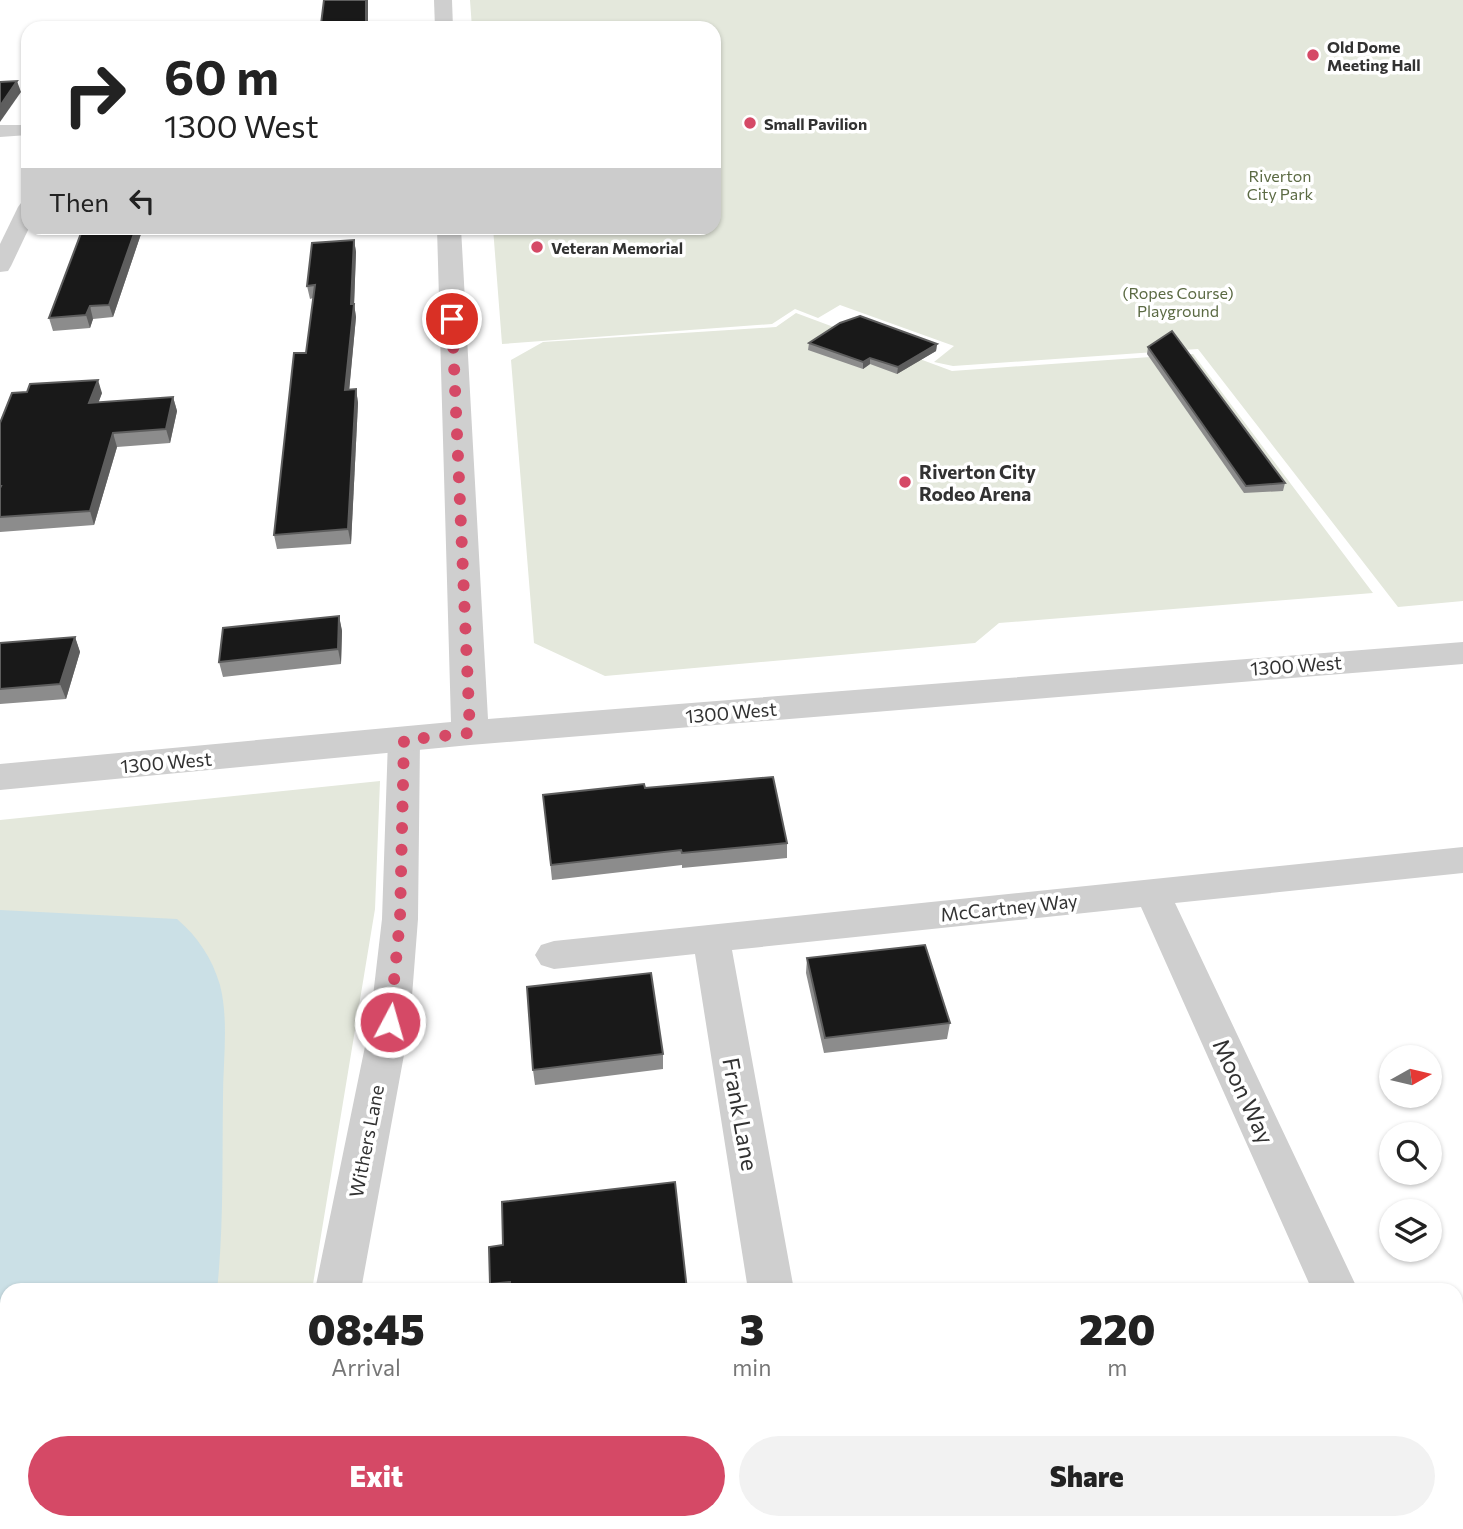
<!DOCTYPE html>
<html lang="en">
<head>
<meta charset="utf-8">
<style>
	body { margin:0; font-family:Commissioner,sans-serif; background:#f2f2f2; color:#222; height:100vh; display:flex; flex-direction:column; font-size:26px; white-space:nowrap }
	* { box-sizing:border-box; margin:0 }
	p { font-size:23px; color:#767676 }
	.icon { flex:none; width:38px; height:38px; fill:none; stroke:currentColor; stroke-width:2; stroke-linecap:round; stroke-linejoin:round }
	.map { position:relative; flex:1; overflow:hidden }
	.details { position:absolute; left:0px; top:1283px; width:1463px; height:247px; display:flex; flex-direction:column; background:#fff; border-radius:21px 21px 0 0; box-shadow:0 2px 5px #0004 }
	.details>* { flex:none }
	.hud { position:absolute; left:21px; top:21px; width:700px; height:214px; border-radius:21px; box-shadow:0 2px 5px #0004; background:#fff; color:#222; overflow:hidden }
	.needle { width:46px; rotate:82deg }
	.tools { position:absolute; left:1379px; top:1045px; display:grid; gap:14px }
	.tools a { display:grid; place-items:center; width:63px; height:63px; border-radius:50%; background:#fff; box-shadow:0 2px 5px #0004; font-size:35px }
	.pin { position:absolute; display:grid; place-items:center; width:60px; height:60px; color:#fff; margin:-30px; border:4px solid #fff; border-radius:50%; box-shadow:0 2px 7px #0007 }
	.me { position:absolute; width:77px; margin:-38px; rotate:6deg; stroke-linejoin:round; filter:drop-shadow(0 0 5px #0008) }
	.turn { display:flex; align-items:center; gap:24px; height:147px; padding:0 28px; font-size:32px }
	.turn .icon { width:91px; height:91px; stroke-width:2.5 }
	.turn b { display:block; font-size:49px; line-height:60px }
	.then { display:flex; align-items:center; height:66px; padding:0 28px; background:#0003; gap:14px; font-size:26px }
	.eta { display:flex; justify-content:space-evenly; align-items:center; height:119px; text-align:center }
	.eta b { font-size:42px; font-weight:800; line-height:49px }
	.action { display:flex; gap:14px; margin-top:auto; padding:14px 28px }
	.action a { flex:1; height:80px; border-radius:42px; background:#d54966; color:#fff; font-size:28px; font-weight:800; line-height:80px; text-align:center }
	.action a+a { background:#f2f2f2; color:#222 }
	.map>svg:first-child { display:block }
	.green { fill:#e4e8dc }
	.water { fill:#cbe0e6 }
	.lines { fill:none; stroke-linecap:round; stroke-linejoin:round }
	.minor { fill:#cfcfcf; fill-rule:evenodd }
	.tertiary { fill:#cfcfcf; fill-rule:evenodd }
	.wall { fill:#8c8c8c }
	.shaded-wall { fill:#5e5e5e }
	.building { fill:#191919; stroke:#5e5e5e; stroke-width:2 }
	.route { stroke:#d54966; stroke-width:12; stroke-dasharray:0 21.6 }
	.poi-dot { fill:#d54966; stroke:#fff; stroke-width:2.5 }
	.labels { text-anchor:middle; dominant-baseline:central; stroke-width:7; stroke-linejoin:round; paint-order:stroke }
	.far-poi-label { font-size:16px; font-weight:bold; fill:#323232; stroke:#fff; text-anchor:start }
	.far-park-label { font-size:16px; fill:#5b6a43; stroke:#fff }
	.poi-label { font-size:19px; font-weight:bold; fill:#323232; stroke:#fff; text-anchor:start }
	.street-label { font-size:19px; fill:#323232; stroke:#fff }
	.near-street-label { font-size:23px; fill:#323232; stroke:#fff }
</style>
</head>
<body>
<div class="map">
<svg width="1463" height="1529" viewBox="0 0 1463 1529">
	<rect width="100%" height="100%" fill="#fff"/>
	<g class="green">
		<polygon points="470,0 1463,0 1463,601 1398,607 1198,349 953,366 934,362 954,346 840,305 818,318 795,309 772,324 502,344 493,228 714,228 714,28 472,28"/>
		<polygon points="796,313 952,371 1193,354 1373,593 999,623 975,643 605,676 534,643 511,360 543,342 776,327"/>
		<polygon points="380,781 375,909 312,1290 7,1290 7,1522 273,1522 273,1529 0,1529 0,820"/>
	</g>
	<path class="water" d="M0,910l177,9c21,18 35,39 43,66 9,35 3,77 3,112 -1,65 1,129 -6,193h-210v232l179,1v6h-186z"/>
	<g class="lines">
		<g class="minor">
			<polygon points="0,125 28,125 28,135 0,137"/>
			<polygon points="28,201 29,228 11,266 8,271 0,272 0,244 18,207 21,203"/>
			<polygon points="404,729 416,732 420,740 418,919 410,1022 361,1290 315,1290 370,1022 382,919 388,740 392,732"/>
			<polygon points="1463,847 1463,873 1175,903 1358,1290 1312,1290 1141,907 732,950 794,1290 748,1290 695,954 554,969 541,965 535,955 541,945 554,941"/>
			<polygon points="1456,1502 1463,1508 1463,1529 1420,1529 1418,1522 1456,1522"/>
			<polygon points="287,1522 338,1522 338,1529 286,1529"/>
			<polygon points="787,1522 838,1522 839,1529 787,1529"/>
		</g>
		<g class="tertiary">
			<polygon points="434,0 452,0 453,28 435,28"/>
			<polygon points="437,228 461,228 488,719 1463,642 1463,664 470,745 0,790 0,764 451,722"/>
		</g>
	</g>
	<g class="wall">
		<polygon points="83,228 143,228 113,317 93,319 90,328 53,331 49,318"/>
		<polygon points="354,240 356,252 354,304 356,317 349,390 356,389 358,403 351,544 277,549 274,535 306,353 313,298 310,299 307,286"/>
		<polygon points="809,343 937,344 936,351 897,374 870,364 863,369 808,350"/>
		<polygon points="1148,347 1285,483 1283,491 1244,493 1147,354"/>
		<polygon points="102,393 98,403 173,397 177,411 170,443 117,447 94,525 0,532 0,423"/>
		<polygon points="339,616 342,631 341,664 223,677 219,662"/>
		<polygon points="75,637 80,652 66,699 0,704 0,643"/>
		<polygon points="645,788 787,843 787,858 682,868 682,865 552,880 543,795"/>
		<polygon points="807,958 950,1023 947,1039 824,1053 806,973"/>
		<polygon points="663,1054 663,1069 535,1085 533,1070"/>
		<polygon points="489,1247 687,1290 491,1290"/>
	</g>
	<g class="shaded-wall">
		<rect x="366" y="0" width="2" height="28"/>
		<polygon points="17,81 21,92 0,122 0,106"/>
		<polygon points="136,228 143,228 113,317 109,305"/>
		<polygon points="354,240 356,252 354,307 354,304 356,317 348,403 345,390"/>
		<polygon points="90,306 93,319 90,328 86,315"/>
		<polygon points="937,344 936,351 897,374 898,367"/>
		<polygon points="870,358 870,364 863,369 863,362"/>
		<polygon points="98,380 102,393 93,417 89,403"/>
		<polygon points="356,389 358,403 351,544 348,529"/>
		<polygon points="173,397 177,411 170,443 166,429"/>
		<polygon points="113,433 117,447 94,525 90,511"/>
		<polygon points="339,616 342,631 341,664 338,649"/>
		<polygon points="75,637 80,652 66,699 60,684"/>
	</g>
	<g class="building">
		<polygon points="324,0 366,0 366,28 245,28 321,24"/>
		<polygon points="17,81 0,106 0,82"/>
		<polygon points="83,228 136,228 109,305 90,306 86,315 49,318"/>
		<polygon points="354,240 351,304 354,304 345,390 356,389 348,529 274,535 294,353 306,353 315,285 307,286 312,243"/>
		<polygon points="860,316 937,344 898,367 870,358 863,362 809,343 840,323"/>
		<polygon points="1172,331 1285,483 1246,486 1148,347"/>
		<polygon points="98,380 89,403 173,397 166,429 113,433 90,511 0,517 0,488 1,486 0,486 0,423 12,393 27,392 30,384"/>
		<polygon points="339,616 338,649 219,662 223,628"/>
		<polygon points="75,637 60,684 0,689 0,643"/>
		<polygon points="773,777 787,843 682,853 681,850 551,865 543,795 644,784 645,788"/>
		<polygon points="925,945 950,1023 825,1038 807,958"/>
		<polygon points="651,973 663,1054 533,1070 527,987"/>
		<polygon points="675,1182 687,1290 510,1290 510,1282 490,1284 489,1247 503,1245 502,1202"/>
		<rect x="512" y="1522" width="205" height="7"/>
	</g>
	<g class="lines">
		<polyline class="route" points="390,1022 400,919 404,740 470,733 452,319"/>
	</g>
	<g class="poi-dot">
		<circle cx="1313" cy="55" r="7"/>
		<circle cx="750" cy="123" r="7"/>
		<circle cx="537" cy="247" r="7"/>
		<circle cx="905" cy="482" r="7"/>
	</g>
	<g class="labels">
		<g class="far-poi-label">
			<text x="1327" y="46">Old Dome<tspan x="1327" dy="18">Meeting Hall</tspan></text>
			<text x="764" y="123">Small Pavilion</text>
			<text x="551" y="247">Veteran Memorial</text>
		</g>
		<g class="far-park-label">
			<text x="1280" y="175">Riverton<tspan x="1280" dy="18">City Park</tspan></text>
			<text x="1178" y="292">(Ropes Course)<tspan x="1178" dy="18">Playground</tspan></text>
		</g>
		<g class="poi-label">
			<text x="919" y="471">Riverton City<tspan x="919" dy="22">Rodeo Arena</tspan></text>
		</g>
		<g class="street-label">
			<text transform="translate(1296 665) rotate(-4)">1300 West</text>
			<text transform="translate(731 712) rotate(-5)">1300 West</text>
			<text transform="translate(166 762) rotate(-5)">1300 West</text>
			<text transform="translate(1009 907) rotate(-6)">McCartney Way</text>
			<text transform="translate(366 1141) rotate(-79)">Withers Lane</text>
		</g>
		<g class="near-street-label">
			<text transform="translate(1244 1091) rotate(65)">Moon Way</text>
			<text transform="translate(741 1114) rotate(80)">Frank Lane</text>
		</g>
	</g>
</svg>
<div class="tools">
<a><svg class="needle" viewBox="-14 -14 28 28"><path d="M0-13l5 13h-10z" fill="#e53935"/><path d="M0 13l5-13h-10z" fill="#767676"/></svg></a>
<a><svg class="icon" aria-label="search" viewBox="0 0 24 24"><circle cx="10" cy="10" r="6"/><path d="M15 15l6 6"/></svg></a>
<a><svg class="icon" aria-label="layers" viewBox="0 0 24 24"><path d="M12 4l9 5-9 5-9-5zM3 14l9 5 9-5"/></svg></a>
</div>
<div class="pin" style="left:452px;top:319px;background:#d93025"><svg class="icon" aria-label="arrive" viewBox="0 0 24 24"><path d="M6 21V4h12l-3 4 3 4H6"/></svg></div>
<svg class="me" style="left:390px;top:1022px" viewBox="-20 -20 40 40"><circle r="17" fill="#d54966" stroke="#fff" stroke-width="3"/><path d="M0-11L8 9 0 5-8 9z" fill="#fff"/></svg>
<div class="hud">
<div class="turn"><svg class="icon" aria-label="right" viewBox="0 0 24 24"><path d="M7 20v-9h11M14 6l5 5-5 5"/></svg><div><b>60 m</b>1300 West</div></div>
<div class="then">Then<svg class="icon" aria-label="left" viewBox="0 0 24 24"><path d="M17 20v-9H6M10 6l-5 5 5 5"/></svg></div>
</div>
<section class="details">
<div class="eta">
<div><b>08:45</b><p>Arrival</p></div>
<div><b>3</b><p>min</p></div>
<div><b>220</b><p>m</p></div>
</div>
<div class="action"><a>Exit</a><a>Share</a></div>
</section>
</div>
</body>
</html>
